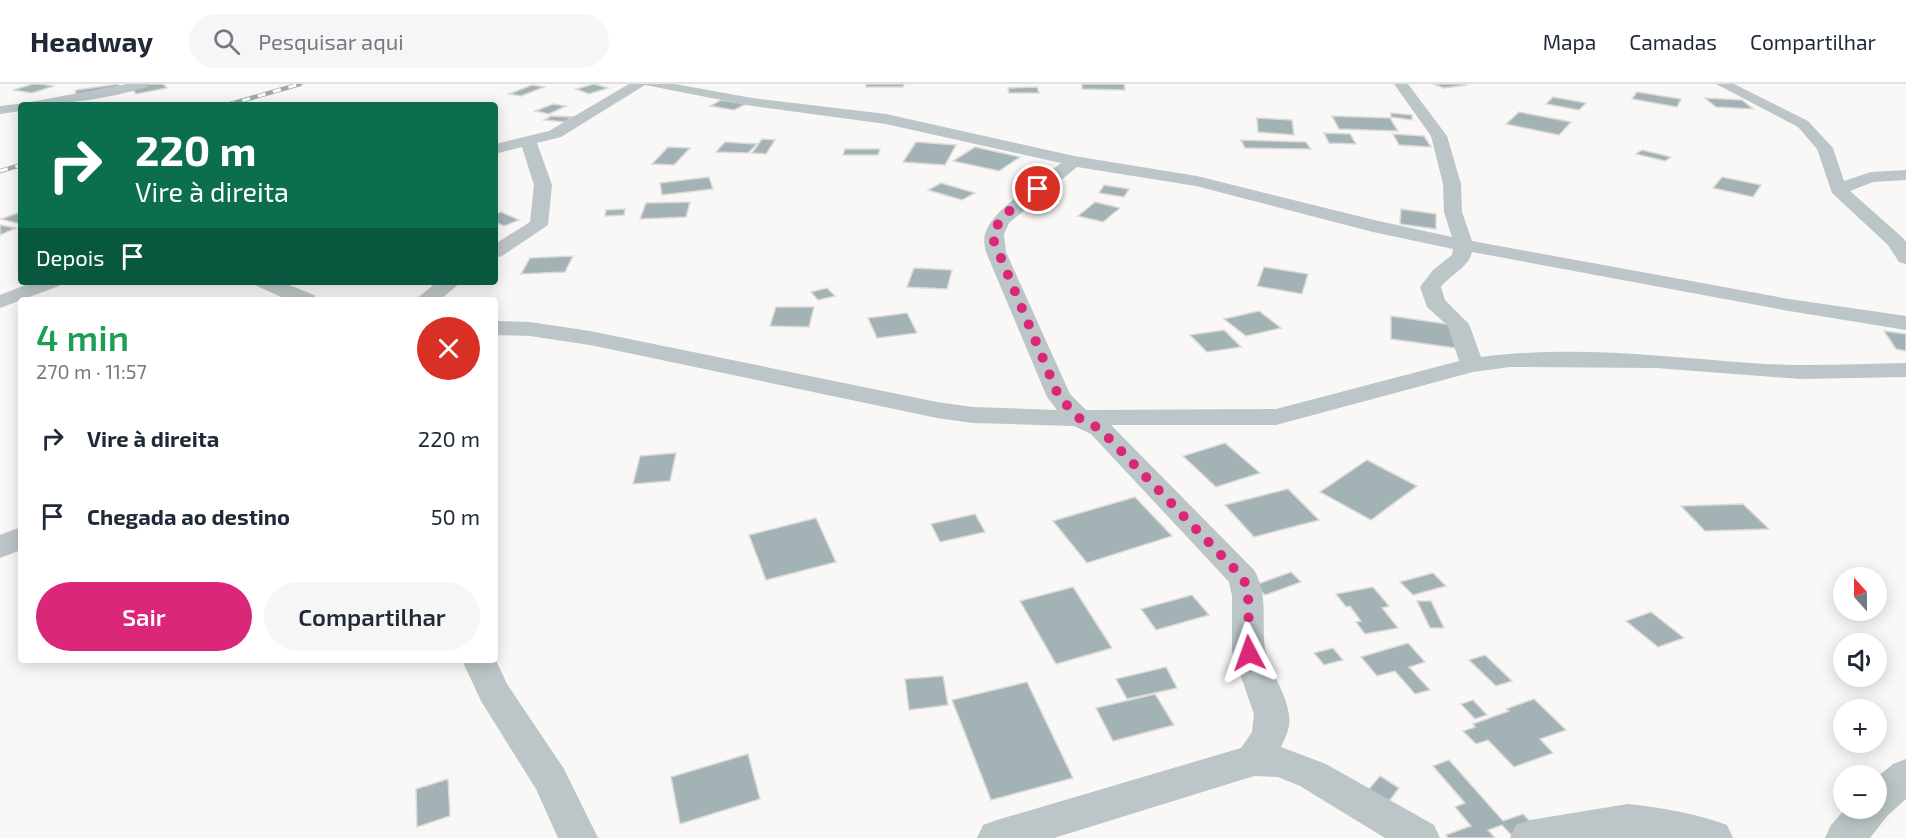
<!DOCTYPE html>
<html lang="pt">
<head>
<meta charset="utf-8">
<style>
	body { margin:0; font-family:"Exo 2",sans-serif; background:#f6f6f7; color:#1f2937; height:100vh; display:flex; flex-direction:column; font-size:22px; white-space:nowrap }
	* { box-sizing:border-box; margin:0 }
	p { font-size:20px; color:#747a83 }
	.icon { flex:none; width:33px; height:33px; fill:none; stroke:currentColor; stroke-width:2; stroke-linecap:round; stroke-linejoin:round }
	.map { position:relative; flex:1; overflow:hidden }
	.details { position:absolute; left:18px; top:213px; width:480px; height:366px; display:flex; flex-direction:column; background:#fff; border-radius:6px; box-shadow:0 3px 15px #0003 }
	.details>* { flex:none }
	.banner { position:absolute; left:18px; top:18px; width:480px; height:183px; border-radius:6px; box-shadow:0 3px 15px #0003; background:#0b6e4f; color:#fff; overflow:hidden }
	.needle { width:39px; rotate:339deg }
	.buttons { position:absolute; left:1833px; top:483px; display:grid; gap:12px }
	.buttons a { display:grid; place-items:center; width:54px; height:54px; border-radius:50%; background:#fff; box-shadow:0 3px 15px #0003; font-size:30px }
	.pin { position:absolute; display:grid; place-items:center; width:51px; height:51px; color:#fff; margin:-26px; border:3px solid #fff; border-radius:50%; box-shadow:0 2px 6px #0007 }
	.me { position:absolute; width:66px; margin:-33px; rotate:356deg; stroke-linejoin:round; filter:drop-shadow(0 0 4px #0008) }
	.turn { display:flex; align-items:center; gap:21px; height:126px; padding:0 18px; font-size:27px }
	.turn .icon { width:78px; height:78px; stroke-width:2.5 }
	.turn b { display:block; font-size:42px; line-height:51px }
	.then { display:flex; align-items:center; height:57px; padding:0 18px; background:#0003; gap:12px; font-size:22px }
	.round { display:grid; place-items:center; flex:none; width:63px; height:63px; border-radius:32px; background:#f6f6f7 }
	.summary { display:flex; align-items:center; justify-content:space-between; height:102px; padding:0 18px }
	h1 { font-size:36px; font-weight:600; line-height:45px; color:#1e9e55 }
	.cta { display:flex; gap:12px; margin-top:auto; padding:12px 18px }
	.cta a { flex:1; height:69px; border-radius:36px; background:#db2777; color:#fff; font-size:24px; font-weight:600; line-height:69px; text-align:center }
	.cta a+a { background:#f6f6f7; color:#1f2937 }
	ul { padding:0; list-style:none }
	li { display:flex; align-items:center; gap:18px; height:78px; padding:0 18px }
	li div { flex:1 }
	li b { display:block; font-size:22px }
	li em { font-style:normal }
	header { display:flex; align-items:center; gap:36px; box-sizing:border-box; height:84px; padding:0 30px; background:#fff; border-bottom:2px solid #e0e1e3 }
	header strong { font-size:28px }
	nav { display:flex; gap:33px; margin-inline-start:auto; font-size:21px }
	.search { width:420px; height:54px; background:#f6f6f7; display:flex; align-items:center; gap:15px; box-sizing:border-box; padding:0 21px; border-radius:33px; color:#747a83; font-size:22px }
	.map>svg:first-child { display:block }
	.building { fill:#a3b3b5; stroke:#dbdad8; stroke-width:1.5 }
	.lines { fill:none; stroke-linecap:round; stroke-linejoin:round }
	.street { fill:#bcc5c7; fill-rule:evenodd }
	.rail-casing { stroke:#9eabad; stroke-width:4.5 }
	.rail { stroke:#fff; stroke-width:3; stroke-dasharray:8; stroke-linecap:butt }
	.route { stroke:#db2777; stroke-width:10; stroke-dasharray:0 18 }
</style>
</head>
<body>
<header>
<strong>Headway</strong>
<div class="search"><svg class="icon" aria-label="search" viewBox="0 0 24 24"><circle cx="10" cy="10" r="6"/><path d="M15 15l6 6"/></svg>Pesquisar aqui</div>
<nav><a>Mapa</a><a>Camadas</a><a>Compartilhar</a></nav>
</header>
<div class="map">
<svg width="1906" height="754" viewBox="0 0 1906 754">
	<rect width="100%" height="100%" fill="#f9f8f6"/>
	<g class="building">
		<polygon points="33,0 39,0 54,2 32,9 13,6"/>
		<polygon points="119,0 118,6 75,12 76,6"/>
		<polygon points="149,0 163,0 167,4 136,10 131,3"/>
		<polygon points="594,0 608,4 589,10 576,5"/>
		<polygon points="866,0 904,0 903,3 866,3"/>
		<polygon points="1082,0 1124,0 1125,6 1082,5"/>
		<polygon points="1433,0 1464,0 1466,1 1444,4"/>
		<polygon points="532,1 544,3 521,12 509,10"/>
		<polygon points="1037,3 1039,9 1009,9 1008,4"/>
		<polygon points="1637,8 1681,15 1677,23 1632,15"/>
		<polygon points="1553,13 1586,19 1579,26 1546,20"/>
		<polygon points="1705,14 1742,16 1753,25 1716,23"/>
		<polygon points="721,16 746,20 734,26 710,22"/>
		<polygon points="553,20 566,22 549,30 535,27"/>
		<polygon points="1519,28 1571,38 1559,51 1506,40"/>
		<polygon points="1391,29 1412,31 1412,36 1391,33"/>
		<polygon points="551,32 572,33 565,38 544,36"/>
		<polygon points="1332,32 1390,34 1398,47 1339,45"/>
		<polygon points="1257,34 1292,36 1294,51 1258,48"/>
		<polygon points="1324,49 1350,50 1356,60 1329,59"/>
		<polygon points="1393,50 1424,52 1431,63 1399,61"/>
		<polygon points="762,55 775,56 766,70 752,69"/>
		<polygon points="1241,56 1306,58 1311,65 1245,64"/>
		<polygon points="725,58 757,60 748,69 716,68"/>
		<polygon points="916,58 956,61 945,81 903,78"/>
		<polygon points="668,63 690,64 674,81 652,80"/>
		<polygon points="975,63 1020,73 999,87 953,77"/>
		<polygon points="845,65 880,65 878,71 843,71"/>
		<polygon points="1642,66 1671,73 1665,77 1636,70"/>
		<polygon points="709,93 713,105 662,111 660,99"/>
		<polygon points="1722,93 1761,101 1753,113 1713,104"/>
		<polygon points="941,99 975,109 962,116 928,106"/>
		<polygon points="1104,101 1129,105 1124,113 1099,109"/>
		<polygon points="690,118 686,133 640,135 646,119"/>
		<polygon points="1095,118 1120,124 1103,138 1078,132"/>
		<polygon points="625,125 624,131 605,132 606,126"/>
		<polygon points="1401,125 1436,130 1436,145 1400,140"/>
		<polygon points="21,128 21,140 1,135"/>
		<polygon points="501,128 519,136 504,142 495,138 495,130"/>
		<polygon points="0,141 16,144 0,151"/>
		<polygon points="573,172 565,188 521,190 530,174"/>
		<polygon points="1264,183 1308,190 1302,210 1257,202"/>
		<polygon points="914,184 952,186 947,205 907,203"/>
		<polygon points="827,204 835,212 818,216 811,208"/>
		<polygon points="776,223 814,223 809,243 770,242"/>
		<polygon points="1259,227 1281,244 1246,252 1224,235"/>
		<polygon points="907,229 917,249 877,254 868,234"/>
		<polygon points="1391,232 1453,241 1456,264 1391,255"/>
		<polygon points="1224,246 1241,263 1207,268 1190,251"/>
		<polygon points="1884,247 1906,250 1906,267 1896,265"/>
		<polygon points="1225,359 1260,389 1216,403 1183,372"/>
		<polygon points="676,369 670,397 633,400 640,372"/>
		<polygon points="1367,376 1417,402 1371,436 1320,408"/>
		<polygon points="1288,405 1319,436 1254,453 1225,421"/>
		<polygon points="1135,413 1172,452 1087,479 1053,437"/>
		<polygon points="1743,420 1769,445 1705,447 1681,422"/>
		<polygon points="975,430 985,448 940,458 931,440"/>
		<polygon points="816,434 836,478 766,496 749,451"/>
		<polygon points="1291,488 1301,498 1265,511 1255,501"/>
		<polygon points="1433,489 1446,502 1413,511 1400,498"/>
		<polygon points="1073,503 1112,564 1056,580 1020,517"/>
		<polygon points="1373,503 1389,522 1382,524 1398,544 1365,550 1356,538 1361,537 1350,522 1346,523 1336,510"/>
		<polygon points="1192,511 1209,531 1156,546 1141,525"/>
		<polygon points="1417,517 1431,517 1444,544 1430,544"/>
		<polygon points="1651,528 1684,554 1658,563 1626,537"/>
		<polygon points="1408,559 1425,578 1409,583 1430,606 1415,610 1395,587 1377,592 1361,573"/>
		<polygon points="1333,564 1343,576 1324,581 1314,569"/>
		<polygon points="1485,571 1512,597 1496,602 1469,576"/>
		<polygon points="1166,583 1177,604 1127,615 1116,595"/>
		<polygon points="943,592 948,621 909,626 905,595"/>
		<polygon points="1027,598 1073,694 991,716 952,616"/>
		<polygon points="1155,610 1174,641 1113,657 1096,624"/>
		<polygon points="1534,615 1566,646 1540,655 1553,669 1514,683 1488,656 1476,660 1463,647 1475,643 1473,640 1509,627 1506,625"/>
		<polygon points="1473,616 1487,631 1475,635 1461,620"/>
		<polygon points="748,670 760,715 680,740 671,693"/>
		<polygon points="1449,676 1503,737 1523,730 1538,746 1514,754 1502,741 1488,746 1495,754 1448,754 1446,751 1471,742 1455,723 1465,719 1433,682"/>
		<polygon points="1380,692 1399,704 1390,716 1364,711"/>
		<polygon points="448,695 450,732 417,743 416,705"/>
	</g>
	<g class="lines">
		<g class="street">
			<path d="M127,0h22l-2,3c-41,12 -83,18 -126,18v6l-21,3v-8l25,-3z"/>
			<path d="M629,0h46l77,14 134,16 188,42 123,20 177,44 78,17 -8,-25 -1,-28 -12,-48 -37,-52h14l39,52 14,48 1,28 10,29 317,58 117,17v14l-117,-19 -317,-59c-3,15 -22,23 -31,35l4,13 24,24 12,33c89,-12 180,-1 269,6 52,4 104,1 156,0v14l-106,2 -144,-11 -146,-1 -37,5 -197,53h-165l143,145c15,26 7,51 11,79 5,23 21,43 24,66 2,12 -3,21 -8,32l45,17 108,61 6,13h-55l-85,-52 -22,-9 -24,-1 -200,62h-77l6,-13 14,-5 244,-72 11,-16 2,-18 -22,-63v-55l-3,-14 -138,-148 -17,-8 -101,-3 -36,-5 -347,-73 -60,-9 -35,-1v-14l35,1 60,9 347,71 36,5 84,3 -10,-13 -61,-145c-2,-8 -3,-16 1,-23 9,-21 55,-51 74,-66l-175,-39 -134,-18 -107,-21 -84,52 -24,6 15,42 -4,40 -46,31 -7,2v-14l35,-22 4,-37 -12,-38 -27,7v-10l54,-13zM1077,83l119,19 177,46 80,17 -1,6 -19,15 -13,17 7,20 21,19 11,35 -183,48 -190,1 -16,-16 -64,-142 -2,-18 5,-11z"/>
			<polygon points="1716,0 1734,0 1808,37 1833,64 1844,97 1871,88 1906,86 1906,96 1873,98 1850,107 1903,154 1906,158 1906,180 1899,178 1888,161 1832,109 1817,65 1798,43"/>
			<polygon points="33,198 62,198 59,202 0,224 0,211"/>
			<polygon points="254,198 282,198 314,211 317,216 288,216 257,202"/>
			<polygon points="437,198 461,198 440,216 415,216"/>
			<polygon points="21,443 21,466 0,474 0,451"/>
			<polygon points="495,574 507,600 564,685 598,754 558,754 536,705 481,617 462,576"/>
			<polygon points="1906,675 1906,715 1887,732 1870,754 1825,754 1831,741 1846,724 1876,724 1876,694 1893,680"/>
			<path d="M1628,720c35,4 66,9 99,21l6,13h-223l6,-13 14,-5z"/>
		</g>
		<defs>
			<g id="rail">
				<polyline points="227,21 300,0"/>
				<polyline points="0,87 21,81"/>
			</g>
		</defs>
		<use href="#rail" class="rail-casing"/>
		<use href="#rail" class="rail"/>
	</g>
	<g class="lines">
		<path class="route" d="M1038,105c-17,14 -43,27 -45,50l66,158 20,21 21,11 143,149c10,21 3,50 6,75"/>
	</g>
</svg>
<div class="buttons">
<a><svg class="needle" viewBox="-14 -14 28 28"><path d="M0-13l5 13h-10z" fill="#e53935"/><path d="M0 13l5-13h-10z" fill="#747a83"/></svg></a>
<a><svg class="icon" aria-label="sound" viewBox="0 0 24 24"><path d="M4 9h4l5-4v14l-5-4H4zM17 9q2 3 0 6"/></svg></a>
<a>+</a>
<a>−</a>
</div>
<div class="pin" style="left:1038px;top:105px;background:#d93025"><svg class="icon" aria-label="arrive" viewBox="0 0 24 24"><path d="M6 21V4h12l-3 4 3 4H6"/></svg></div>
<svg class="me" style="left:1249px;top:569px" viewBox="-20 -20 40 40"><path d="M0-17L14 15 0 8-14 15z" fill="#db2777" stroke="#fff" stroke-width="4"/></svg>
<div class="banner">
<div class="turn"><svg class="icon" aria-label="right" viewBox="0 0 24 24"><path d="M7 20v-9h11M14 6l5 5-5 5"/></svg><div><b>220 m</b>Vire à direita</div></div>
<div class="then">Depois<svg class="icon" aria-label="arrive" viewBox="0 0 24 24"><path d="M6 21V4h12l-3 4 3 4H6"/></svg></div>
</div>
<section class="details">
<div class="summary"><div><h1>4 min</h1><p>270 m · 11:57</p></div><a class="round" style="background:#d93025;color:#fff"><svg class="icon" aria-label="close" viewBox="0 0 24 24"><path d="M6 6l12 12M18 6L6 18"/></svg></a></div>
<ul>
<li><svg class="icon" aria-label="right" viewBox="0 0 24 24"><path d="M7 20v-9h11M14 6l5 5-5 5"/></svg><div><b>Vire à direita</b></div><em>220 m</em></li>
<li><svg class="icon" aria-label="arrive" viewBox="0 0 24 24"><path d="M6 21V4h12l-3 4 3 4H6"/></svg><div><b>Chegada ao destino</b></div><em>50 m</em></li>
</ul>
<div class="cta"><a>Sair</a><a>Compartilhar</a></div>
</section>
</div>
</body>
</html>
